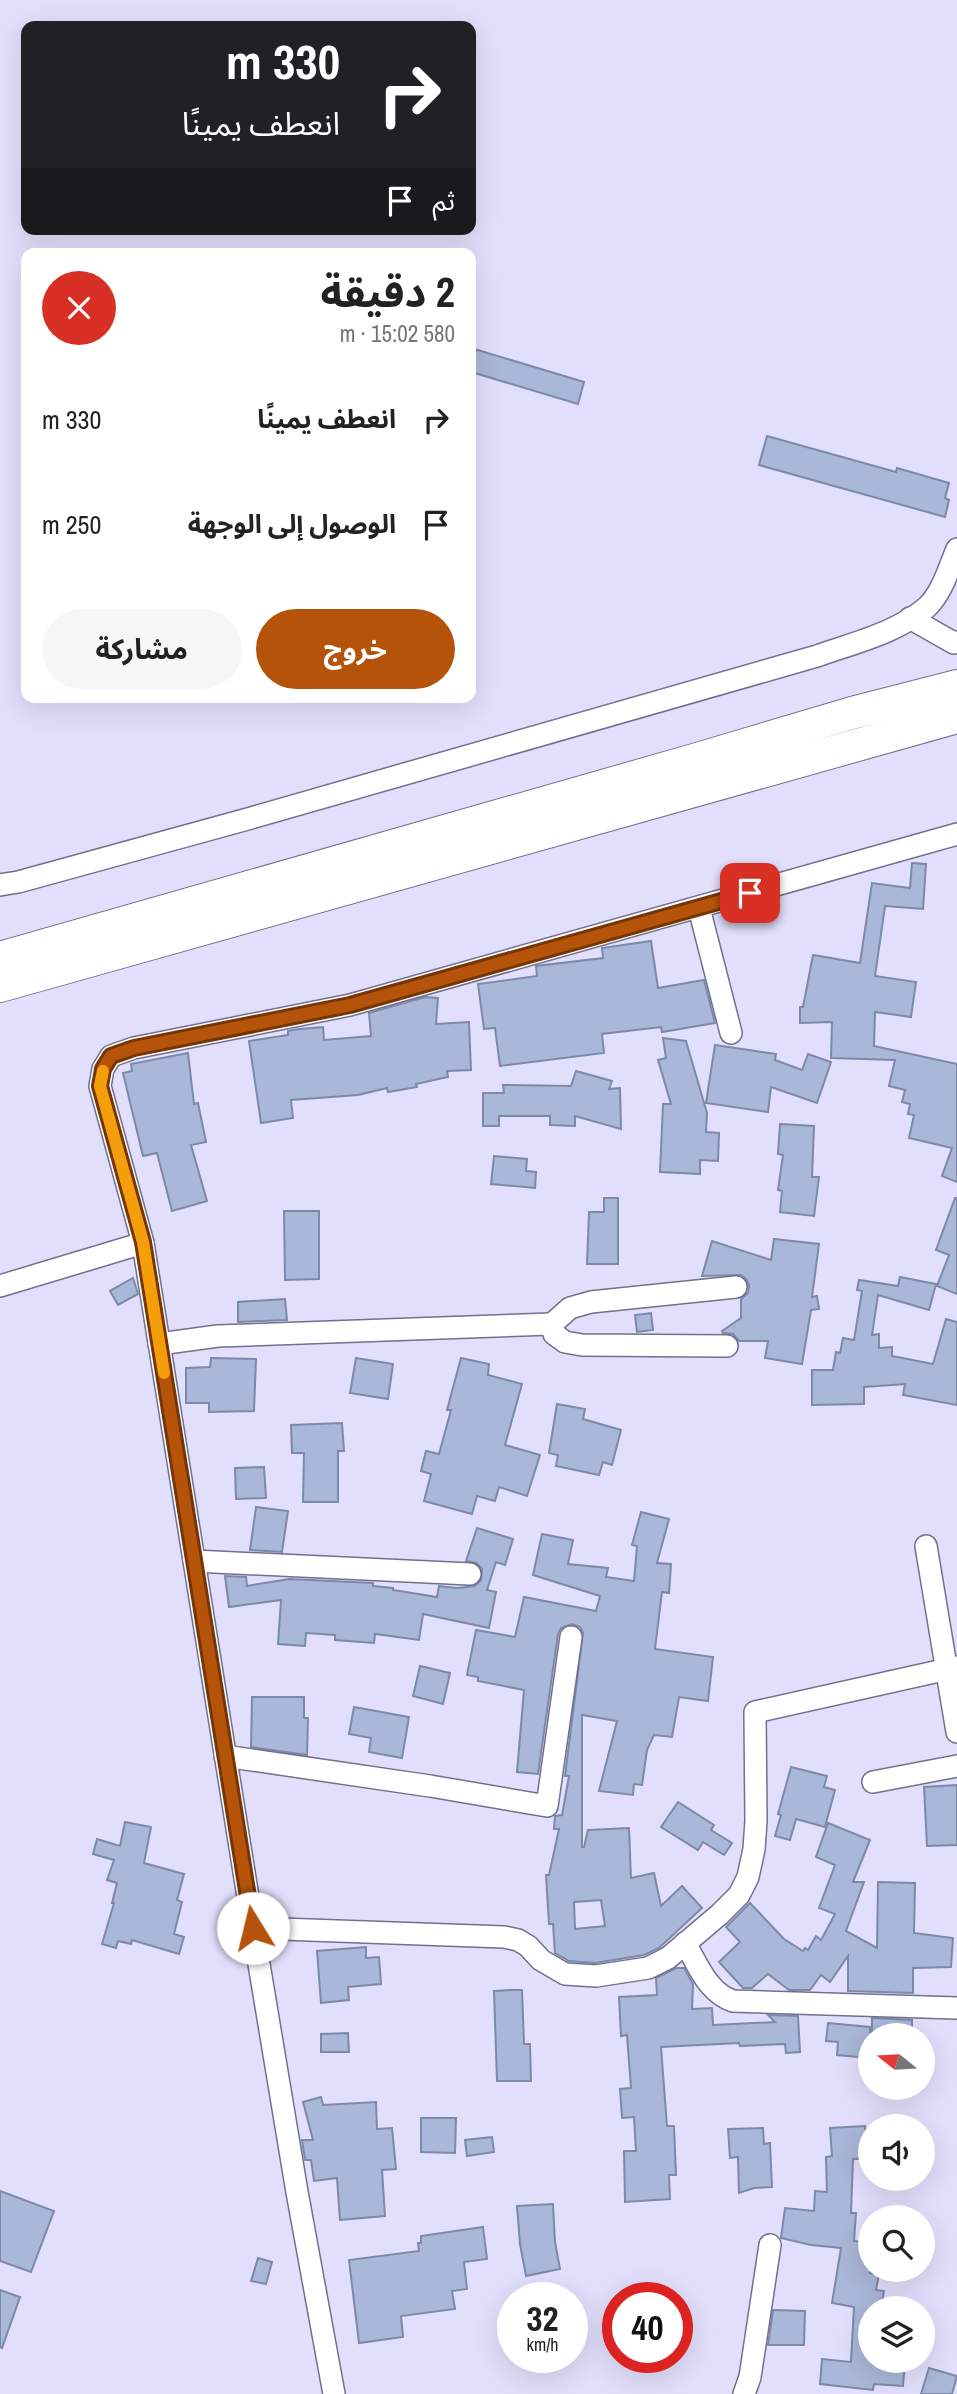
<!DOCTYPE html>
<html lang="ar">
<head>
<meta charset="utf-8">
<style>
	body { margin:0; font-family:"Archivo Narrow","Noto Sans Arabic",sans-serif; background:#f6f6f6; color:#222; direction:rtl; height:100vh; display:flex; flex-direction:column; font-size:26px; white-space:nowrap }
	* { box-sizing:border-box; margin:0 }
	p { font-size:23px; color:#767676 }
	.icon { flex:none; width:38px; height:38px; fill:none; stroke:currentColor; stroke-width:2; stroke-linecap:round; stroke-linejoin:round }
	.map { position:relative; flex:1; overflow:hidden; direction:ltr }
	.panel { position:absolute; left:21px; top:248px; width:455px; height:455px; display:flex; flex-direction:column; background:#fff; border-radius:14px; box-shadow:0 7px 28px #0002; direction:rtl }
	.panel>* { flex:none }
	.banner { position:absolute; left:21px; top:21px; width:455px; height:214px; border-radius:14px; box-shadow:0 7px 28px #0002; direction:rtl; background:#202124; color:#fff; overflow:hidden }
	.needle { width:46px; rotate:288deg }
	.fabs { position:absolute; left:858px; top:2023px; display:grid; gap:14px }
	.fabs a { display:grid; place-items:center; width:77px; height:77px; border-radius:50%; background:#fff; box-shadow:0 7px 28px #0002; font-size:35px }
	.speed { position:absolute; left:497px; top:2282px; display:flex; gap:14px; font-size:35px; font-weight:700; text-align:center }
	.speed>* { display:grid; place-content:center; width:91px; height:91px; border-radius:50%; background:#fff; box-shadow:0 7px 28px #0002; line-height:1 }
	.speed small { font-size:18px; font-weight:400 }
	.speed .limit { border:10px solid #d22; background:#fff; color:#111 }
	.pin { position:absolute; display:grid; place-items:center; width:60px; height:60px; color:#fff; margin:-30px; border-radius:14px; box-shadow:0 4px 10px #0006 }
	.me { position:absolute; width:77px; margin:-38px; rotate:351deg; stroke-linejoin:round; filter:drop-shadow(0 0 5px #0008) }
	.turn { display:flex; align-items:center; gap:24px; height:147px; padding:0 21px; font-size:32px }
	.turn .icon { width:91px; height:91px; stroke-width:2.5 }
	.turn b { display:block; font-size:49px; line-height:60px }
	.then { display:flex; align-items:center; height:66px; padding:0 21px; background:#0003; gap:14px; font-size:26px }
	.round { display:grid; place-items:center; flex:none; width:74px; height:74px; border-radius:37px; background:#f6f6f6 }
	.head { display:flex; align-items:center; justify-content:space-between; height:119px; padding:0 21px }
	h1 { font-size:42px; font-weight:700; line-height:52px }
	.button { display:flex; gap:14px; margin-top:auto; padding:14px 21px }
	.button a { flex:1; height:80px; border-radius:42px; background:#b45309; color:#fff; font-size:28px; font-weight:700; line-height:80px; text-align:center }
	.button a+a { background:#f6f6f6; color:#222 }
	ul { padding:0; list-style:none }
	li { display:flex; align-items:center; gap:21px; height:105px; padding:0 21px }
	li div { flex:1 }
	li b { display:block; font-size:26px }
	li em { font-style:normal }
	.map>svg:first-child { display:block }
	.building { fill:#a9b7d8; stroke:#7c89a8; stroke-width:2; fill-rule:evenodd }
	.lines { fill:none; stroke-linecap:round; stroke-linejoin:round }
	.minor-casing { stroke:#726f8f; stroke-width:24 }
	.highway-casing { stroke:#726f8f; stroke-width:34 }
	.minor { stroke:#fff; stroke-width:21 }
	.highway { stroke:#fff; stroke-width:32 }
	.route-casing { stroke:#753606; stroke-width:18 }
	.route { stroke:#b45309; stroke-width:12 }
	.slow { stroke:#f59e0b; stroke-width:12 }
</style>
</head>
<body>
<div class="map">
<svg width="957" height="2394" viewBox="0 0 957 2394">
	<rect width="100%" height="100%" fill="#e2dffc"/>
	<g class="building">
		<polygon points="471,348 584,382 578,404 471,372"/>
		<polygon points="767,436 896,472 897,468 949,483 945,498 949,500 945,517 759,465"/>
		<polygon points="912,863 926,864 923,909 885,906 875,976 916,982 911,1017 875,1012 874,1046 957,1064 957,1182 942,1176 952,1148 909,1138 914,1115 908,1114 910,1104 902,1102 905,1090 889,1086 895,1060 831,1058 832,1022 800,1023 800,1007 803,1007 813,955 860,963 872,883 910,888"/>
		<polygon points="651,941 658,988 704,980 715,1023 662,1032 661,1027 602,1034 604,1053 500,1066 495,1028 484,1029 478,984 537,976 536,966 603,958 602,948"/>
		<polygon points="425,997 438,998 436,1024 469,1022 471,1070 447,1071 448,1077 416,1084 417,1087 388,1092 387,1088 358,1095 291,1100 293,1118 261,1123 249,1041 288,1035 288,1031 299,1029 323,1027 324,1040 371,1036 369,1013"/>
		<polygon points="663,1038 686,1041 707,1113 706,1132 719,1133 718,1161 700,1160 700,1174 660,1172 663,1104 671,1104 658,1060 666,1058"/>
		<polygon points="715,1045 776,1054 775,1060 802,1070 808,1054 831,1062 817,1103 771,1087 768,1112 706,1103"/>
		<polygon points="188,1053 194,1104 198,1103 206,1142 191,1145 207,1201 172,1211 157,1153 143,1156 123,1073 132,1071 131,1064"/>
		<polygon points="576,1071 612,1081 609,1089 620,1088 621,1129 575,1116 575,1126 550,1125 550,1116 499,1116 499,1126 483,1126 483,1093 504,1093 503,1085 571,1086"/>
		<polygon points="780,1124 814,1126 812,1177 819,1177 814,1216 780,1212 782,1191 778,1190 783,1155 778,1154"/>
		<polygon points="494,1156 527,1159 526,1171 536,1172 535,1188 491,1184"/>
		<polygon points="604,1198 618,1198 618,1264 587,1264 589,1212 604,1212"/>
		<polygon points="955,1198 957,1198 957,1294 937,1286 949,1255 936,1250"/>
		<polygon points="284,1211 319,1211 319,1279 285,1280"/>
		<polygon points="774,1239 819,1244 812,1297 817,1296 819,1309 811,1310 802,1364 765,1358 768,1341 739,1341 733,1334 723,1333 722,1331 741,1318 741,1299 748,1293 749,1285 746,1279 741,1275 702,1276 712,1241 771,1260"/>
		<polygon points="900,1277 936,1284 929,1310 878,1295 872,1335 879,1334 879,1348 892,1347 892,1356 933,1364 946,1319 957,1322 957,1405 903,1395 905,1384 864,1387 864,1404 812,1405 812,1370 833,1370 836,1352 840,1353 843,1338 854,1340 862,1291 857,1290 859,1280 898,1286"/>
		<polygon points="133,1278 138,1294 118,1305 110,1291"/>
		<polygon points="285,1299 287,1320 238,1322 238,1302"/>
		<polygon points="651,1313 653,1330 637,1332 635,1315"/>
		<polygon points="211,1358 256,1359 254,1411 209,1412 209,1403 186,1403 186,1368 210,1367"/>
		<polygon points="356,1358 393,1364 388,1399 350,1393"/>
		<polygon points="461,1358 489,1364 488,1375 522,1384 505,1445 540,1455 527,1496 499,1487 495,1501 477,1496 472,1514 424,1501 431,1474 421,1471 426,1451 439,1454 451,1410 447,1410"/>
		<polygon points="557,1404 585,1409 583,1419 621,1430 612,1465 603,1462 599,1475 556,1466 558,1455 549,1453"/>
		<polygon points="342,1423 344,1451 338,1451 338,1502 303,1502 304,1453 292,1453 291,1425"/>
		<polygon points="264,1467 266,1498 236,1499 235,1468"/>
		<polygon points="256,1507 288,1511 282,1552 250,1550"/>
		<path d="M641,1512l28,7 -12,44 14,1 -2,29 -7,-1 -7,57 58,8 -5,44 -29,-4 -7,40 -18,-2 -7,15 -5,35 -8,-1 -1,11 -34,-4 18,-70 -35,-6v132h2l4,-17 41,-2 2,50 23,-5 7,33 21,-20 20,22 -43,40 -15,7 -49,8 -26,-2 -14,-8 -2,-29h-4l-3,-49h3l10,-46h-5l1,-13 7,-1 7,-39h-4l18,-143 -3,-6 -8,-3 -11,4 -3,6 -20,140 -21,-2 7,-82 -46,-9v-4l-11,-2 9,-45 39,7 9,-40 72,14 4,-15 -67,-21 9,-41 31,6 -5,24 40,4 -2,9 28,4 3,-35 -5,-1zM601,1900l4,26 -30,3 -1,-27z"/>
		<polygon points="477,1528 513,1539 505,1565 496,1562 487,1590 496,1592 489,1628 423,1614 419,1640 375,1634 374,1643 335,1640 335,1635 306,1633 305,1646 278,1644 281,1600 229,1607 225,1576 246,1577 247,1586 289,1579 373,1583 373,1586 393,1588 393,1590 437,1597 439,1586 457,1588 475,1586 481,1580 482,1569 476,1563 466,1561"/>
		<polygon points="420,1666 450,1673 443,1704 413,1696"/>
		<polygon points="252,1697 304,1697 304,1718 308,1718 307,1755 251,1747"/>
		<polygon points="354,1707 409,1717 402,1758 369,1752 371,1738 349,1734"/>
		<polygon points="791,1767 827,1776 824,1787 835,1790 825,1827 796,1819 790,1840 775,1836 781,1815 778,1814"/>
		<polygon points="957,1785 957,1845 927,1846 924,1787"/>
		<polygon points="678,1802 714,1825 711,1830 732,1843 724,1855 703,1842 698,1850 661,1827"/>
		<polygon points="125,1822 151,1827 144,1863 184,1874 177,1900 182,1902 174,1934 184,1937 179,1954 132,1940 131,1944 118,1941 116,1948 102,1944 114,1903 112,1903 117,1883 107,1880 114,1860 93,1854 97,1839 120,1846"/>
		<polygon points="828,1823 870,1840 853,1882 864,1882 846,1931 877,1948 878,1882 915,1883 914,1933 953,1938 951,1967 913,1968 913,1993 848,1991 848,1956 830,1982 821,1975 810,1990 789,1990 768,1974 752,1988 743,1988 719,1962 740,1942 726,1927 750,1903 784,1939 803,1951 805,1948 808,1950 816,1936 821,1940 835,1914 819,1908 835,1865 816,1857"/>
		<polygon points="366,1947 366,1958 379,1957 381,1984 348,1987 349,2000 321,2003 317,1951"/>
		<polygon points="676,1968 684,1968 693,1984 692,2009 712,2008 713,2025 775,2022 768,2015 798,2016 800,2052 786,2053 785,2044 740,2046 739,2043 661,2047 667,2126 674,2126 676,2175 669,2175 670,2199 625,2202 624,2151 636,2151 634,2117 622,2118 620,2089 631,2088 627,2035 621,2036 619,1997 657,1995 656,1978"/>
		<polygon points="510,1990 522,1990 524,2044 530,2044 531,2081 497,2081 494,1991"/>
		<polygon points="872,2018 912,2020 912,2035 872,2035"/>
		<polygon points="828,2023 870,2027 870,2058 837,2055 838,2042 826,2041"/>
		<polygon points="348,2033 349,2052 321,2052 321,2034"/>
		<polygon points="321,2097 323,2105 376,2102 377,2129 392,2128 396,2169 382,2170 385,2216 340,2220 337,2178 314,2181 311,2160 305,2160 302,2140 313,2140 303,2102"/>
		<polygon points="421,2118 456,2118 455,2153 421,2152"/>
		<polygon points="865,2126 866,2159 853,2159 851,2213 856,2213 854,2241 870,2243 870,2273 879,2274 876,2290 884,2291 881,2308 870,2308 870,2361 905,2361 903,2386 874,2384 873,2390 820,2384 822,2359 851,2362 854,2307 832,2303 841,2248 811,2245 781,2238 785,2208 814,2211 815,2191 827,2192 826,2157 832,2156 830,2128"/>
		<polygon points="763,2128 764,2144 770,2143 772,2187 754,2188 739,2193 738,2157 730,2158 728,2129"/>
		<polygon points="492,2137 494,2152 467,2156 465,2140"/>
		<polygon points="0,2191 54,2211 31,2272 0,2261"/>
		<polygon points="553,2204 555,2242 560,2269 526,2276 520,2244 517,2206"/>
		<polygon points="483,2227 487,2259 464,2262 467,2289 452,2291 455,2309 401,2316 403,2337 359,2343 349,2260 419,2251 418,2243 421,2243 421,2236"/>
		<polygon points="258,2258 272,2262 266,2284 251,2281"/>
		<polygon points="0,2290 20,2297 2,2348 0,2347"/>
		<polygon points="773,2310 805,2311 804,2345 768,2345"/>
		<polygon points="929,2368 957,2376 952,2394 921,2394"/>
	</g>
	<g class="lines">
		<defs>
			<g id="minor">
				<polyline points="910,618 954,643 957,642"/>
				<path d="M0,885l18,-3 233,-64 566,-162c36,-13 80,-23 110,-49 15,-14 22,-39 30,-58"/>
				<polyline points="699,908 731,1033"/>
				<polyline points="0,1286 143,1243"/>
				<polyline points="159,1344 218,1336 552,1324"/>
				<polyline points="727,1346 582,1345 565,1342 554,1334 552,1324 570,1308 591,1302 736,1287"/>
				<polyline points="926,1546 957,1732"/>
				<polyline points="194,1561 470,1574"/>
				<polyline points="225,1756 430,1786 547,1806 571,1637"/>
				<polyline points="873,1782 957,1766"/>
				<polyline points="253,1928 504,1937 518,1940 528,1946 541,1960 565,1974 596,1976 648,1968 668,1958 720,1914 739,1895 748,1877 754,1849 756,1821 755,1712 957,1667"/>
				<path d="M685,1943c13,22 23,50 48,58l224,7"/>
				<polyline points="334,2394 297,2192 253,1928 143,1243 100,1086 103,1069 111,1056 134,1048 350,1005 957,834"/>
				<polyline points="744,2394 750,2377 770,2245"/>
			</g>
			<g id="highway">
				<polyline points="0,958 694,760 852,713 957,686"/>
				<polyline points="0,986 957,717"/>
			</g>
		</defs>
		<use href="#minor" class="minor-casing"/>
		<use href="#highway" class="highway-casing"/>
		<use href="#minor" class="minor"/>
		<use href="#highway" class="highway"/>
	</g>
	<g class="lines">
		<defs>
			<polyline id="route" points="253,1928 143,1242 100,1086 103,1069 111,1056 134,1048 350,1005 750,893"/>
		</defs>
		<use href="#route" class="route-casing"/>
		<use href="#route" class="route"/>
		<polyline class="slow" points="103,1071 100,1086 143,1242 164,1373"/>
	</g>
</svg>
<div class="fabs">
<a><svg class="needle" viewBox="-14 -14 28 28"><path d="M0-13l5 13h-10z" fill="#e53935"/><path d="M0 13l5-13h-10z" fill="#767676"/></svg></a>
<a><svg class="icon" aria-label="sound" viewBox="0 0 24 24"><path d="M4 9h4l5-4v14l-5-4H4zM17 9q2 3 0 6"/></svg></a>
<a><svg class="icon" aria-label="search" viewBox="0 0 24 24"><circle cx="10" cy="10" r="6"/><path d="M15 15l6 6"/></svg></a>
<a><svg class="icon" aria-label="layers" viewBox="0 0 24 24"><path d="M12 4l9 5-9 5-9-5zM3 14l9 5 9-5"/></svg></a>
</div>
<div class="speed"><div>32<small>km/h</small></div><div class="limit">40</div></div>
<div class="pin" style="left:750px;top:893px;background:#d93025"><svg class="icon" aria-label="arrive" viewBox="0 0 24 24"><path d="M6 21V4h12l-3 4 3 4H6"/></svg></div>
<svg class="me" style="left:253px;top:1928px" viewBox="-20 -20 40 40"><circle r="19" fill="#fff"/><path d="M0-13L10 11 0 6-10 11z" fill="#b45309"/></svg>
<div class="banner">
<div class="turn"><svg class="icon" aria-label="right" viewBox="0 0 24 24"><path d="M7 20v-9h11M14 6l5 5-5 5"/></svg><div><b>330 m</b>انعطف يمينًا</div></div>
<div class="then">ثم<svg class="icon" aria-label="arrive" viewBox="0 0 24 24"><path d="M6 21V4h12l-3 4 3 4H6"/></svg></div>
</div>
<section class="panel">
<div class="head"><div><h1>2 دقيقة</h1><p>580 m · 15:02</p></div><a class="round" style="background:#d93025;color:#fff"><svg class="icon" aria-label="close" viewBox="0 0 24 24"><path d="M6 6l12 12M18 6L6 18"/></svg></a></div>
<ul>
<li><svg class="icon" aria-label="right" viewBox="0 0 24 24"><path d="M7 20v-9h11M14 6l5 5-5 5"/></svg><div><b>انعطف يمينًا</b></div><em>330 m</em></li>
<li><svg class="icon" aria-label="arrive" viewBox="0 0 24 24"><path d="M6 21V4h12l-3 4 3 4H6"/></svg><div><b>الوصول إلى الوجهة</b></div><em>250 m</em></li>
</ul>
<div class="button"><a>خروج</a><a>مشاركة</a></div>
</section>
</div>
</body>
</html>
